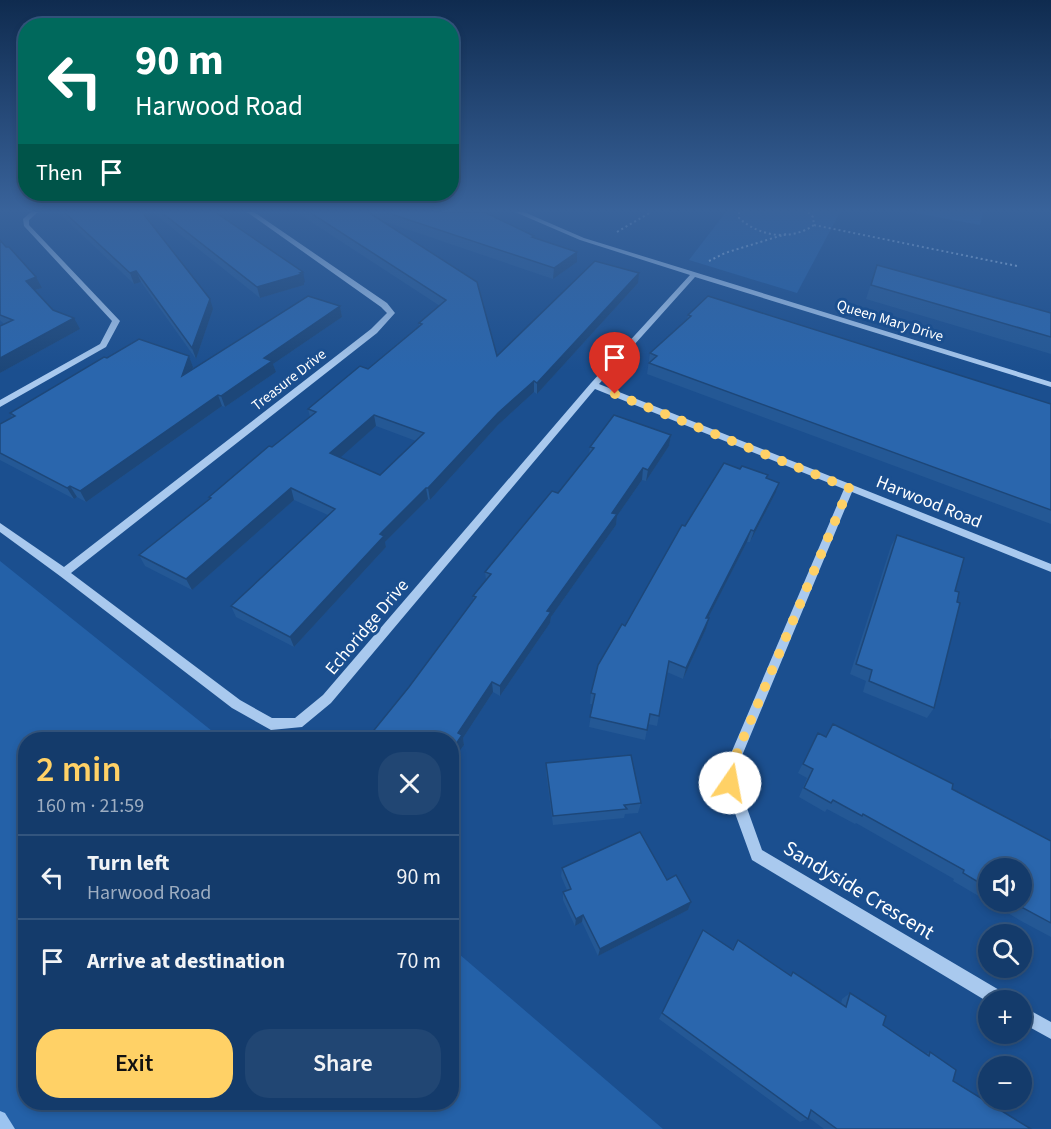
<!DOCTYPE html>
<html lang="en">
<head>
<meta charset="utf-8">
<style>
	body { margin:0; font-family:"Source Sans 3",sans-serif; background:#214673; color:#f1f3f6; height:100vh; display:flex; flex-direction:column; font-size:22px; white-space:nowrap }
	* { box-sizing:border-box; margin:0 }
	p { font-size:20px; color:#9dadc1 }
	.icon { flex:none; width:33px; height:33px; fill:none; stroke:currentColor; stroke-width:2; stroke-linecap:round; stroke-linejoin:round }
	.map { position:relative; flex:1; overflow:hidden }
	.side { position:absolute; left:18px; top:732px; width:441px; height:378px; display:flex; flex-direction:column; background:#143b6b; border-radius:24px; box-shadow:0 3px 9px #0003,0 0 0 2px #33557e }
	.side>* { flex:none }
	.top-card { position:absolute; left:18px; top:18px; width:441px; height:183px; border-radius:24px; box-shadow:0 3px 9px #0003,0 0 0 2px #33557e; background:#00695c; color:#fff; overflow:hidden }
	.tools { position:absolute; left:978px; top:858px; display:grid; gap:12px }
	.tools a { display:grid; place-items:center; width:54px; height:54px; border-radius:50%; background:#143b6b; box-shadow:0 3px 9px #0003,0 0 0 2px #33557e; font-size:30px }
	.pin { position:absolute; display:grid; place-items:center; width:51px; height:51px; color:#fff; margin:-62px -26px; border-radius:50% 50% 50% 0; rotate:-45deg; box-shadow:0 0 6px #0007 }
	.pin .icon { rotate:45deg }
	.me { position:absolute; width:66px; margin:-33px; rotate:12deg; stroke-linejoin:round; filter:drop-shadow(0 0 4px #0008) }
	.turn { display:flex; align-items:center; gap:21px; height:126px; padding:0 18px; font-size:27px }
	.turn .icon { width:78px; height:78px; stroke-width:2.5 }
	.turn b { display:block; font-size:42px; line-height:51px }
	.then { display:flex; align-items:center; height:57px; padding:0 18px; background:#0003; gap:12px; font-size:22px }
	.round { display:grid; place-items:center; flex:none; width:63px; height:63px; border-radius:24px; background:#214673 }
	.summary { display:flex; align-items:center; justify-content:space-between; height:102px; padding:0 18px }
	h1 { font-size:36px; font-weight:600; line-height:45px; color:#ffd166 }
	.cta { display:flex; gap:12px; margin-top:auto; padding:12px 18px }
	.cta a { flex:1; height:69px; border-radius:24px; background:#ffd166; color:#111; font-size:24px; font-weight:600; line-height:69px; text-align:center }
	.cta a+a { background:#214673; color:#f1f3f6 }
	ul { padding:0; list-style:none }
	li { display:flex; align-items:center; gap:18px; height:84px; padding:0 18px; border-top:2px solid #33557e }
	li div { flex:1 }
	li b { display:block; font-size:22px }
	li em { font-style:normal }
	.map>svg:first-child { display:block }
	.green { fill:#2461a8 }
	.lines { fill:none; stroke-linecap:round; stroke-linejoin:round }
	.stream { fill:#9cc4f0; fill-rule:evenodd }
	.path { stroke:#a9c9ee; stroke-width:2; stroke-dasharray:2 3; stroke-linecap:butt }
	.minor { fill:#a9c9ee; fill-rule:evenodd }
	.wall { fill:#245895; fill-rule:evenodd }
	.shaded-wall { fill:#1d4779 }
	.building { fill:#2a66ad; stroke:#1d4779; stroke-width:1.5; fill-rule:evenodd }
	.route { stroke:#ffd166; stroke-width:10; stroke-dasharray:0 18 }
	.labels { text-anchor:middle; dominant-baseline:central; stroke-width:6; stroke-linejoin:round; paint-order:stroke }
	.far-street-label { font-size:15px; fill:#fff; stroke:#1b4f8f }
	.street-label { font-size:18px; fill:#fff; stroke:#1b4f8f }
	.near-street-label { font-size:21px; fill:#fff; stroke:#1b4f8f }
</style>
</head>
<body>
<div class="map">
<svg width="1051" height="1129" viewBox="0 0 1051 1129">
	<rect width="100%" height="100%" fill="#1b4f8f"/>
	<g class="green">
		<polygon points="726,212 840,212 797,293 689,260"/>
		<polygon points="910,212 983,212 980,225"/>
		<polygon points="0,561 222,739 26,740 26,1102 452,1102 452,948 663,1129 0,1129"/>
	</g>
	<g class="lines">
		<polygon class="stream" points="0,1111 5,1113 15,1129 0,1129"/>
		<g class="path">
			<path d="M739,212v6c21,19 52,23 75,7l-1,-8 -5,-5"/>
			<polyline points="814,225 1017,266"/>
			<polyline points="617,232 651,212"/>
			<polyline points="709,261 725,253 786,234"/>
		</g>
		<g class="minor">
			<polygon points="31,212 38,212 29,220 29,225 120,321 106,347 0,407 0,400 100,344 112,321 24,226 23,219"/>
			<polygon points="247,212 254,212 387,303 395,313 377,333 71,573 240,700 272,718 295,718 323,695 591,383 690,275 580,240 515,212 524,212 584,238 1051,382 1051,387 695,277 599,384 1051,564 1051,572 852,492 741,758 738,783 762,850 1006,994 1008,1000 988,1000 988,1002 752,860 724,783 729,758 844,489 595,389 331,703 302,727 271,730 232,708 60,576 0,532 0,523 64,567 371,329 387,313 381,307"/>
			<polygon points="1022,1006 1051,1022 1051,1039 1022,1023"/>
		</g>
	</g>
	<g class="wall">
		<polygon points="58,212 142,212 213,309 196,359 141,282 134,284"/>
		<polygon points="152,212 215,212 305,282 304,283 304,285 260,298"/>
		<path d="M296,212h188l50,26 43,24 -24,17 -173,-59 117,136 141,-73 -101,111 -3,-2 -36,33 -68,75 -2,-1 -43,43 1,5 -92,100 -58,-30 -5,-11 97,-91 -34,-15 -102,90 -47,-24 -6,-11 71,-56 -1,-2 101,-80 -2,-8 60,-40 51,-43v-3l21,-17zM376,426l40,15 -36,34 -40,-18z"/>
		<polygon points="0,240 42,288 35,290 53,310 80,329 0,373 0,326 4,324 0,320"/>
		<polygon points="877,265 1051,313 1051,354 866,299"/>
		<polygon points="340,306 342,317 273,364 276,372 225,407 222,406 86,502 77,497 74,499 0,460 0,424 12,417 10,413 189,356 193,367 193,369"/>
		<polygon points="688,315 1051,404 1051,524 647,374 650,353 687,320"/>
		<polygon points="671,435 669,446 646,481 642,480 617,516 616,525 551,617 550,623 500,696 493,692 463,738 464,745 458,753 459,759 409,687 474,601 473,596 486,580 485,572 558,493 589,454 590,447"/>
		<polygon points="740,469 768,475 767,478 775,494 750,542 747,542 708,618 706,629 683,679 667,672 657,726 648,724 645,740 589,727 593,704 590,704 591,693 625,626 685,526"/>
		<polygon points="897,535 955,591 934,708 927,718 863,692 866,681 850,674 891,546"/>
		<polygon points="1051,715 1051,739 1050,738"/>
		<path d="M833,724l119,65 99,52v96l-28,-15 -70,-41 1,-2 -98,-56 -1,1 -28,-15 -2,3 -26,-15 8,-19 -9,-5 20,-40 7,4zM988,868l34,34h-34z"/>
		<polygon points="546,763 641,803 638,813 625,814 624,818 553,825 546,772"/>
		<polygon points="562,868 667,880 691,902 688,910 598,956 582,922 575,926 563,900 563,892 567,890 561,876"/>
		<polygon points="703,930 732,949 738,940 790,975 793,972 841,1004 842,999 850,993 883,1025 926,1054 930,1052 953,1081 1031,1129 824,1129 808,1117 808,1119 800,1122 659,1019"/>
	</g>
	<g class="shaded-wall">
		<polygon points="577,252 577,262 553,279 554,268"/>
		<polygon points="136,271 141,282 134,284 130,273"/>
		<polygon points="303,272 305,282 304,283 304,285 260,298 257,287"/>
		<polygon points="639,273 638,283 537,394 537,383"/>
		<polygon points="36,277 42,288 31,291 26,281"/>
		<polygon points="210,299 213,309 196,359 192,348"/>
		<polygon points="340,306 342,317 273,364 276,372 225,407 221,396 264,358"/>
		<polygon points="74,318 80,329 0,373 0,358"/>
		<polygon points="189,356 193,367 187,387 182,376"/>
		<polygon points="534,381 534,392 498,425 430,500 428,488 498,413"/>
		<polygon points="218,395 222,406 86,502 80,491"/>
		<polygon points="374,415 376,426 333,464 330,453"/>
		<polygon points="671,435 669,446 646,481 648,470"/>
		<polygon points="643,468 642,480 617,516 616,525 551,617 550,623 500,696 500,686 547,611 612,513"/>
		<polygon points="779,483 775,494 750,542 754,531"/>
		<polygon points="70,486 77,497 74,499 67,488"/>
		<polygon points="291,488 294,500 192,590 186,579"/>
		<polygon points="426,488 428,499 385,542 386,547 294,647 290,637 380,534"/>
		<polygon points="751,530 747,542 703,628 706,618"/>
		<polygon points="709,618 706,629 683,679 686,668"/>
		<polygon points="492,682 493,692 463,738 464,745 458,753 459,759 452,769 452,757 454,747 458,733"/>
		<polygon points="691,902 688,910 598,956 600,949"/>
		<polygon points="583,915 582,922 575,926 576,919"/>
	</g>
	<g class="building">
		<polygon points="64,212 142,212 210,299 192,348 136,271 130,273"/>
		<polygon points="161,212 215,212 303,272 300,273 302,274 257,287"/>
		<path d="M309,212h59l109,70 20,74 98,-95 44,12 -102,110 -3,-2 -36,32 -70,75h-2l-46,46 4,2 -94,101 -59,-31 104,-97 -44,-21 -105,91 -47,-24 72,-57 -2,-1 60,-51 3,1 44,-35 -8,-3 52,-43 8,3 54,-45 -3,-1 27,-23zM374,415l50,18 -44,42 -50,-22z"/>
		<polygon points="385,212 484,212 534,236 532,237 577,252 554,268"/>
		<polygon points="0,240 6,247 9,247 36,277 26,281 53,310 74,318 0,358 0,326 13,320 0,315"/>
		<polygon points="877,265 1051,313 1051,337 871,285"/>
		<polygon points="308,296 340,306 264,358 272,361 221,396 218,395 80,491 70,486 67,488 0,453 0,424 15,416 10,413 104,357 107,358 139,339 189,356 182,376"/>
		<polygon points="708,296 1051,404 1051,510 649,363 657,356 650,353 691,316 688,315"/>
		<polygon points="614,415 671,435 648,470 643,468 612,513 617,514 547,611 551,612 500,686 492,682 458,733 462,735 454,747 457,749 452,757 452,740 366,740 409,687 476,597 473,596 491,574 485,572 552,491 558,493 594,448 590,447"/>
		<polygon points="724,463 740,469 742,466 768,475 766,478 779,483 754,531 751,530 706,618 709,618 686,668 669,661 659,716 650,714 647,730 590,717 595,694 591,693 598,665 622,624 625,626 682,525 685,526"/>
		<polygon points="897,535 964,558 955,591 959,592 957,602 960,603 934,708 869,681 872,670 856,664"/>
		<polygon points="833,724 953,784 952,789 1051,841 1051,923 1012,902 1022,902 1022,868 988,868 988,888 963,873 964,870 863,814 862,816 833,800 831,803 804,788 813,769 803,764 818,733 826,737"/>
		<polygon points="631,755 641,803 624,805 627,809 553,816 546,763"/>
		<polygon points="640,832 667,880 676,875 691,902 600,949 583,915 576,919 563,892 571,889 562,868"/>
		<polygon points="703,930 733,950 738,940 791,976 793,972 846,1007 850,993 886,1016 883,1025 929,1056 930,1052 956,1070 953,1081 1031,1129 837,1129 811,1110 808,1119 662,1013"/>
	</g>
	<linearGradient id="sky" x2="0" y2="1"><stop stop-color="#0f2b4f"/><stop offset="0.57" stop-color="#39639b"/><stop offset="1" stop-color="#39639b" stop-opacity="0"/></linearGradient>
	<rect width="1051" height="370" fill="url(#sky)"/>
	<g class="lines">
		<polyline class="route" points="615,394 849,488 735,758 730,783"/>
	</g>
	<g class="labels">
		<g class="far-street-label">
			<text transform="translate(890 321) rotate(17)">Queen Mary Drive</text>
			<text transform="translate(289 380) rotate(-38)">Treasure Drive</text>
		</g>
		<g class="street-label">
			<text transform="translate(929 502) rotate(22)">Harwood Road</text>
			<text transform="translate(367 627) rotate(-50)">Echoridge Drive</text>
		</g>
		<g class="near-street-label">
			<text transform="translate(859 890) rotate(31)">Sandyside Crescent</text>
		</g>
	</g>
</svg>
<div class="tools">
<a><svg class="icon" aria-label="sound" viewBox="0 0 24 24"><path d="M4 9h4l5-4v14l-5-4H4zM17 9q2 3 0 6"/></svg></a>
<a><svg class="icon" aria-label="search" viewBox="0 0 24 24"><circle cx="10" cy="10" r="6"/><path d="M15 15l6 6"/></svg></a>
<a>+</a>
<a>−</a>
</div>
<div class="pin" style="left:615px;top:394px;background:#d93025"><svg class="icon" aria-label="arrive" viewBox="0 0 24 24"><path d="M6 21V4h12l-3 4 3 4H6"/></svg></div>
<svg class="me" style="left:730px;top:783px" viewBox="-20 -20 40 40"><circle r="19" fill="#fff"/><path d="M0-13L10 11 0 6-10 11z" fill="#ffd166"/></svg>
<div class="top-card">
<div class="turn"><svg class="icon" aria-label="left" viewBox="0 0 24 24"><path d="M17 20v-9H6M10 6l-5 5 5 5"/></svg><div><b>90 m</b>Harwood Road</div></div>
<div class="then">Then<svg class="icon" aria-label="arrive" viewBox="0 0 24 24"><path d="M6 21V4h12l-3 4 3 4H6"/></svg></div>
</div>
<section class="side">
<div class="summary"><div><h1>2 min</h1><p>160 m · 21:59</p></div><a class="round"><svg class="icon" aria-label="close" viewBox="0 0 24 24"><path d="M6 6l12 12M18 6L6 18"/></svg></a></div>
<ul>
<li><svg class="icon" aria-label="left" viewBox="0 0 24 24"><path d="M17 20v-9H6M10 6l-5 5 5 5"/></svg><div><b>Turn left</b><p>Harwood Road</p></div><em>90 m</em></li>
<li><svg class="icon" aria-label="arrive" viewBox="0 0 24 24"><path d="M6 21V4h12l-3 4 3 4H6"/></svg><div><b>Arrive at destination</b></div><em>70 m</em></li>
</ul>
<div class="cta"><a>Exit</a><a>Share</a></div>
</section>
</div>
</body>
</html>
